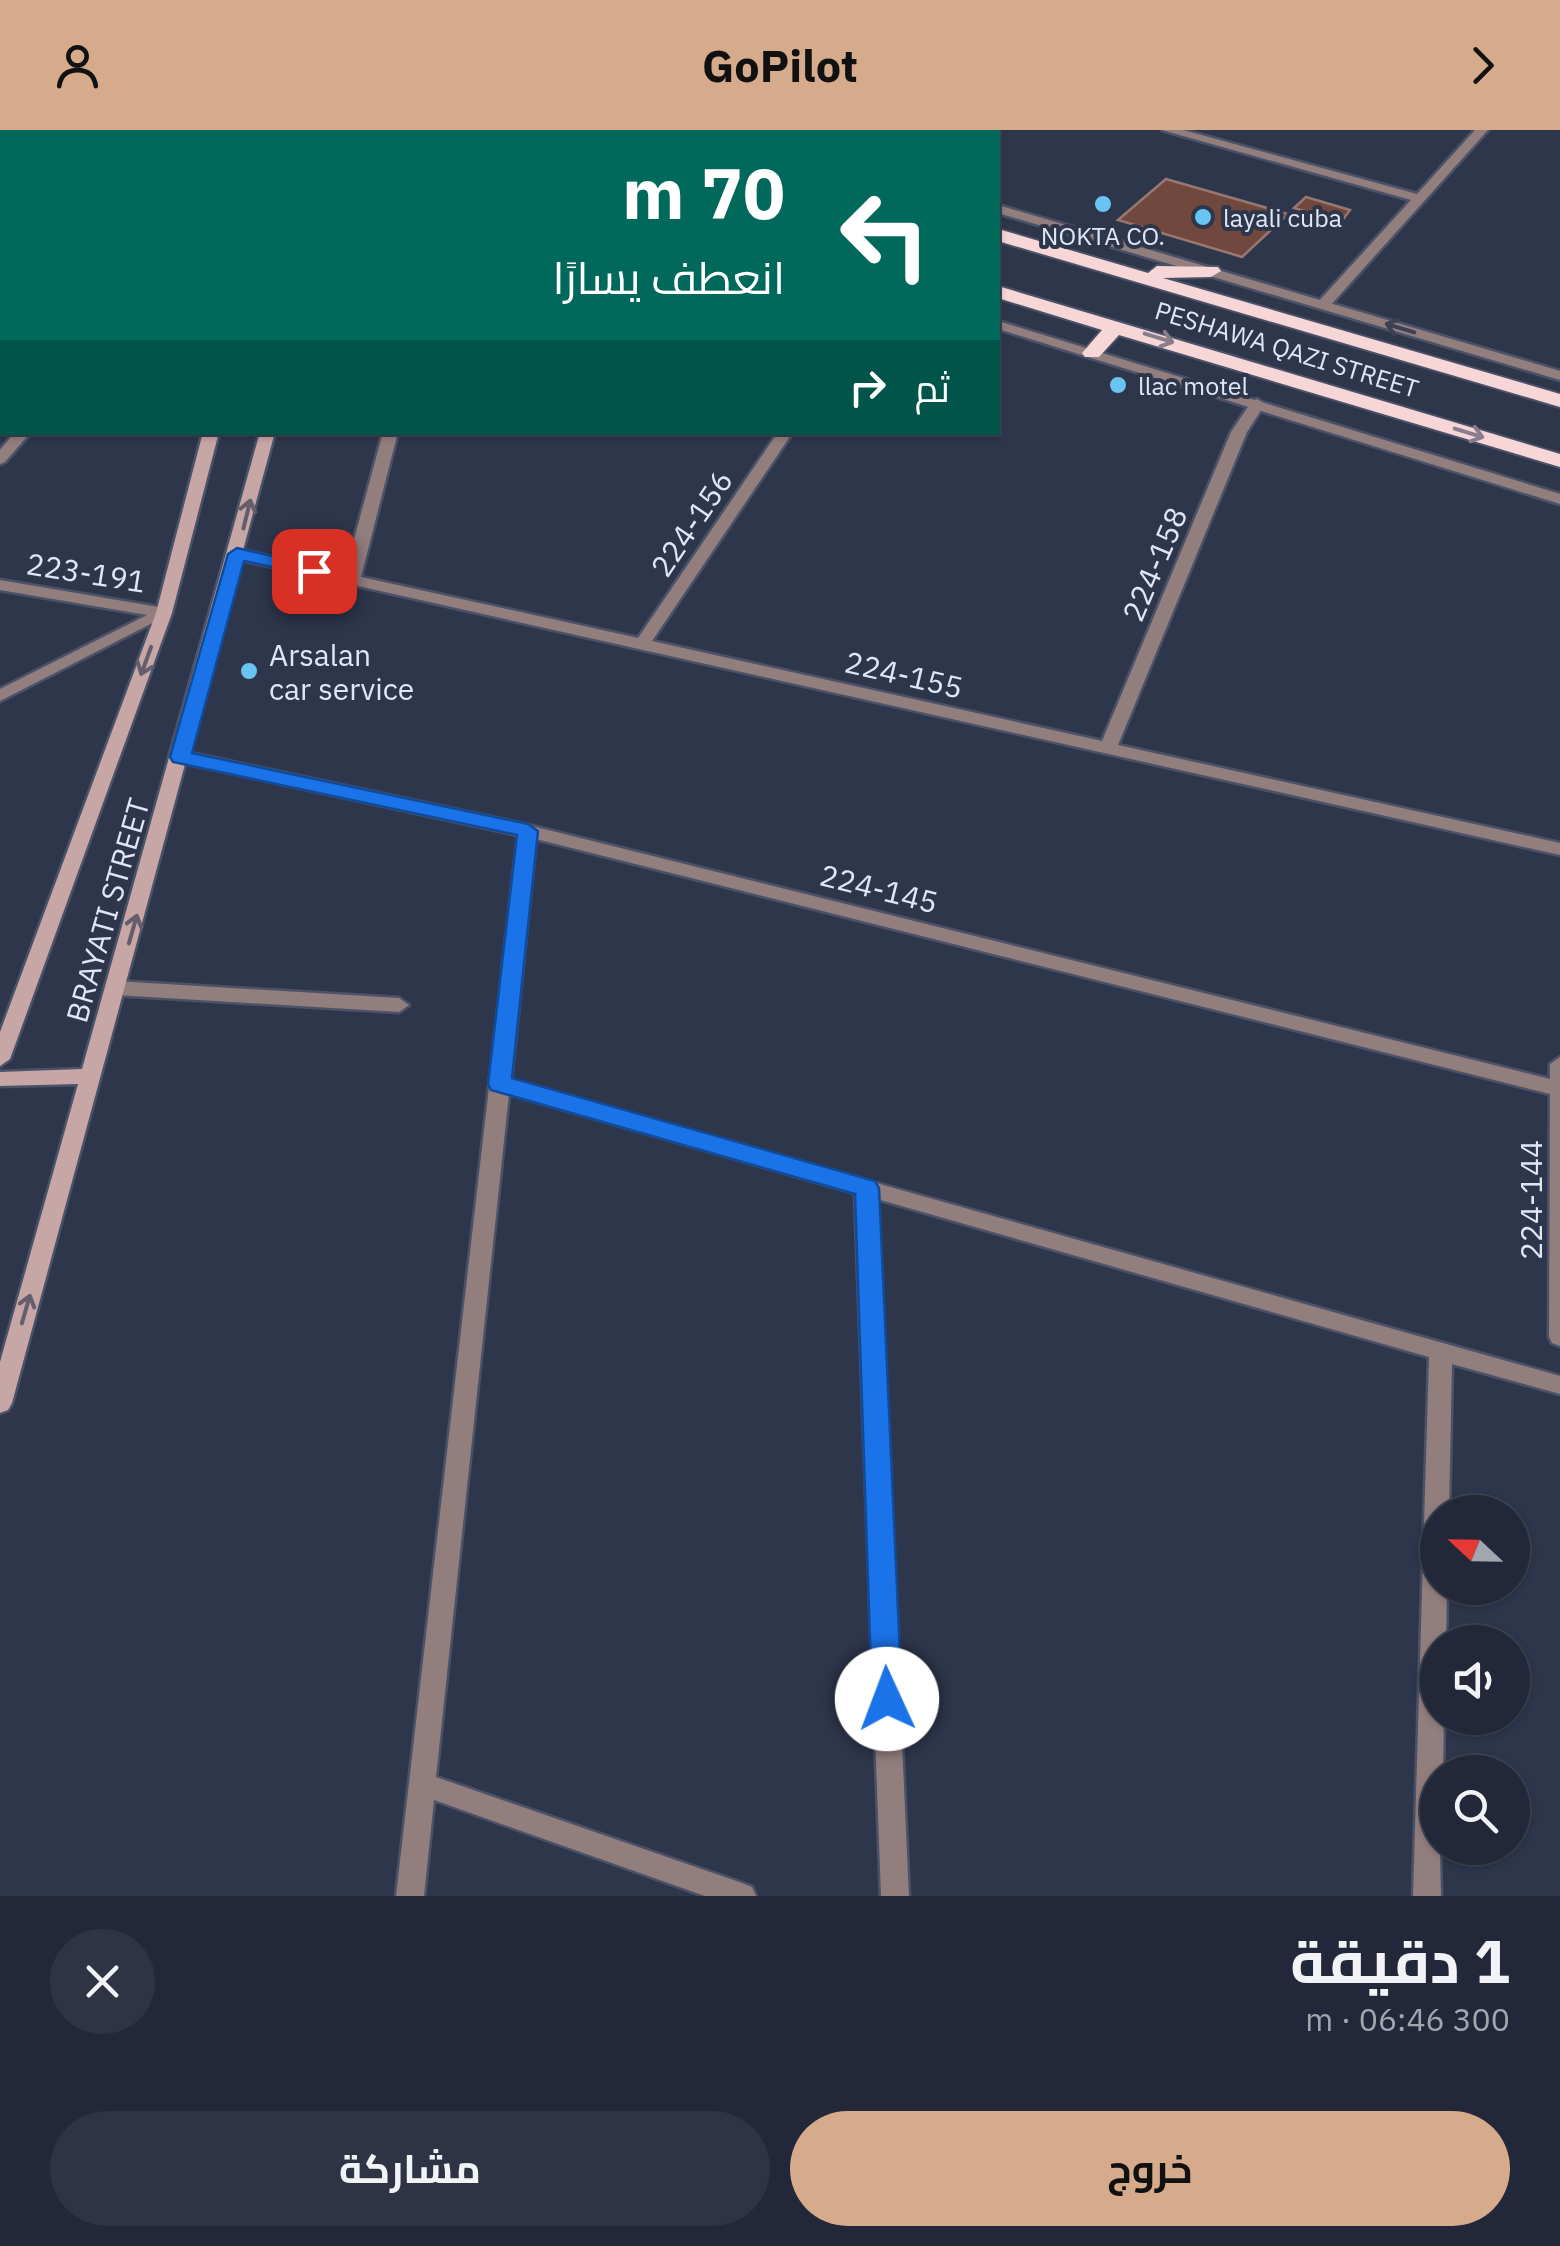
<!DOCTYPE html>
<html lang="ar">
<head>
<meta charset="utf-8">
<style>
	body { margin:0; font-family:"IBM Plex Sans",Cairo,sans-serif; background:#2e3444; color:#f1f3f6; direction:rtl; height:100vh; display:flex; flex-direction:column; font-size:38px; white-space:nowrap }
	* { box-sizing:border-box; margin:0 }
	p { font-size:32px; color:#a2a6ae }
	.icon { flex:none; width:55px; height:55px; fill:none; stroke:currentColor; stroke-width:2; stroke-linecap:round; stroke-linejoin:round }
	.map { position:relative; height:1766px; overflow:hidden; direction:ltr }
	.sheet { display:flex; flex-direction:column; background:#222839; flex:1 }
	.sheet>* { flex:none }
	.banner { position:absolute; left:0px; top:0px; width:1000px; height:305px; box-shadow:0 2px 8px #0004,0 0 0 2px #3f4453; direction:rtl; background:#00695c; color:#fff; overflow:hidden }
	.needle { width:65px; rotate:292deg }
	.fabs { position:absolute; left:1420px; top:1365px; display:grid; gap:20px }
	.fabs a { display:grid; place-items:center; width:110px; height:110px; border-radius:50%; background:#222839; box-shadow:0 2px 8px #0004,0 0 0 2px #3f4453; font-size:50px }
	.pin { position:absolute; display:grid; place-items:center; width:85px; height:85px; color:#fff; margin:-42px; border-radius:20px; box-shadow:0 5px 15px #0006 }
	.me { position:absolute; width:110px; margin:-55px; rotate:358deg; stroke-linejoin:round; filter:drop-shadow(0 0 8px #0008) }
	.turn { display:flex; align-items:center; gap:35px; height:210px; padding:0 50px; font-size:45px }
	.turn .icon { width:130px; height:130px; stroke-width:2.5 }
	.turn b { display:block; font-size:70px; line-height:85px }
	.then { display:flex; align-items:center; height:95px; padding:0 50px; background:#0003; gap:20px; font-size:38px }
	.round { display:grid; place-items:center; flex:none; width:105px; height:105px; border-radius:52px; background:#2e3444 }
	.summary { display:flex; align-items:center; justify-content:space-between; height:170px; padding:0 50px }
	h1 { font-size:60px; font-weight:700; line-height:75px }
	.action { display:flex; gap:20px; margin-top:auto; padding:20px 50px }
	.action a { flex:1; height:115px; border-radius:60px; background:#d6ab8b; color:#111; font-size:40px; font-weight:700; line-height:115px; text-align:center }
	.action a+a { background:#2e3444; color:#f1f3f6 }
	header { display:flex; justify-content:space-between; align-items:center; height:130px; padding:0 50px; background:#d6ab8b; color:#111; font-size:45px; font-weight:700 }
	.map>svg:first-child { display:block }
	.building { fill:#71483e; stroke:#977870; stroke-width:2.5 }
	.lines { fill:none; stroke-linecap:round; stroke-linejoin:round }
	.service-casing { stroke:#4b5267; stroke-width:5 }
	.minor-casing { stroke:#4b5267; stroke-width:5 }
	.tertiary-casing { stroke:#4b5267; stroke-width:5 }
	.secondary-casing { stroke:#4b5267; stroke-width:5 }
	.trunk-casing { stroke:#4b5267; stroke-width:4 }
	.service { fill:#937e7e; fill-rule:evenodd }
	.minor { fill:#937e7e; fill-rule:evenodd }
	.tertiary { fill:#937e7e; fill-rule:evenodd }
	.secondary { fill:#c7a6a6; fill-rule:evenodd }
	.trunk { fill:#f6d6d7; fill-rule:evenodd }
	.oneway { stroke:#3d4154 }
	.oneway2 { stroke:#887e8b }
	.oneway3 { stroke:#645d6c }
	.route { fill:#1a73e8; stroke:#114b97; stroke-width:2.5 }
	.poi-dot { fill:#68c4f0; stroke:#2e364c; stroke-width:4 }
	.labels { text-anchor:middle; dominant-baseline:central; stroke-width:8; stroke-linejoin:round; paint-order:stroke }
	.far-poi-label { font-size:25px; fill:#e1e6f5; stroke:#2e364c; text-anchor:start }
	.far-street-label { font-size:25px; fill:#e1e6f5; stroke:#2e364c }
	.street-label { font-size:30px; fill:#e1e6f5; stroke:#2e364c }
	.poi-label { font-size:30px; fill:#e1e6f5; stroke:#2e364c; text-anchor:start }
</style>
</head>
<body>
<header><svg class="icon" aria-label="forward" viewBox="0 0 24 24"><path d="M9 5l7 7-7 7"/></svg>GoPilot<svg class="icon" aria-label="person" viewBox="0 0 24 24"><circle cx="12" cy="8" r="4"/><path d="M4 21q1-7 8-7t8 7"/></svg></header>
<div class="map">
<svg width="1560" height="1766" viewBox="0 0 1560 1766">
	<rect width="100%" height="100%" fill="#2e364c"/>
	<g class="building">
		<polygon points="1166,49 1288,84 1242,127 1118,90"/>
		<polygon points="1306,67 1350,80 1341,92 1294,78"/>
	</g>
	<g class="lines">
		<defs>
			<g id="service">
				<polygon points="0,14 2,15 2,23 0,22"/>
				<polygon points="116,851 399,868 409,875 399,882 116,865 106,858"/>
			</g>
			<g id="minor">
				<polygon points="1162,0 1183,0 1417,64 1475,0 1488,0 1328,178 1323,179 1316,175 1318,172 1411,70"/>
				<polygon points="1257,269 1265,274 1247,302 1118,615 1560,713 1560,725 237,429 229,424 237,419 345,443 383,302 398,302 361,447 638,508 778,302 793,302 652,511 1102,611 1231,302 1252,271"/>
				<polygon points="15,302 31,302 5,332 0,334 0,320"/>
				<polygon points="0,450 164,478 172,483 0,571 0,559 147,485 0,460"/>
				<polygon points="181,621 528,695 1550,949 1550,934 1560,927 1560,1216 1552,1213 1549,1207 1550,964 536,709 511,950 1560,1246 1560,1264 1452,1234 1449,1382 1438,1382 1438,1458 1447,1458 1446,1512 1438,1512 1438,1588 1444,1588 1443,1642 1438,1642 1441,1766 1413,1766 1429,1227 877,1069 909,1766 881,1766 855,1063 509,964 436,1647 742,1753 752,1757 756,1766 705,1766 434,1670 424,1766 396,1766 518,705 175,631 172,627 175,623"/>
			</g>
			<g id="tertiary">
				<polygon points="143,0 170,0 171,2 144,2"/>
				<polygon points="710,0 730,0 731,2 711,2"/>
				<polygon points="998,75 1560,241 1560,250 998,83"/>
				<polygon points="998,191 1560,364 1560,374 998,199"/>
			</g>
			<g id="secondary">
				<polygon points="203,302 219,302 172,483 10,929 0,936 0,902 156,483"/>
				<polygon points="260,302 275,302 12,1273 8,1280 0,1283 0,1232 78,954 0,956 0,942 82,939"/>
			</g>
			<g id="trunk">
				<polygon points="353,0 383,0 385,2 355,2"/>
				<polygon points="603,0 629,0 631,2 605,2"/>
				<polygon points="998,99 1148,143 1157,136 1218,137 1221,141 1211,147 1163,148 1560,264 1560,277 998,111"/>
				<polygon points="998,156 1560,324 1560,337 1119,205 1099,227 1085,227 1082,223 1102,200 998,168"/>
			</g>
		</defs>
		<use href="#service" class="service-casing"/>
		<use href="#minor" class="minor-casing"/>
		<use href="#tertiary" class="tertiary-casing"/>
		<use href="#secondary" class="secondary-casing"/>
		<use href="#trunk" class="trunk-casing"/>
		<use href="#service" class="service"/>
		<use href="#minor" class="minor"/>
		<use href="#tertiary" class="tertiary"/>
		<use href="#secondary" class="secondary"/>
		<use href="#trunk" class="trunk"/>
	</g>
	<defs><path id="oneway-shaft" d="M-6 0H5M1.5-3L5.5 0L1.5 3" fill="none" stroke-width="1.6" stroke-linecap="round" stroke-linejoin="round" transform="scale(2.5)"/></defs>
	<use class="oneway" href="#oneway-shaft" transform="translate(1400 198) rotate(-163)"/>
	<g class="oneway2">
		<use href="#oneway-shaft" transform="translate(1159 208) rotate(17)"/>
		<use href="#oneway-shaft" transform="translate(1469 303) rotate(17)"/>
	</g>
	<g class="oneway3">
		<use href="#oneway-shaft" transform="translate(247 384) rotate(-76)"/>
		<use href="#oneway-shaft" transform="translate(146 531) rotate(110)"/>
		<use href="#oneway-shaft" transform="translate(133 799) rotate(-74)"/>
		<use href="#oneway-shaft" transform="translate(26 1179) rotate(-74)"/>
	</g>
	<polygon class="route" points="237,418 320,437 323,441 314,446 244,431 192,623 528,694 538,701 512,948 875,1051 879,1058 902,1569 897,1579 887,1582 877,1579 872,1569 855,1064 491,960 488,954 517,705 173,632 170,627 228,424"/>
	<g class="poi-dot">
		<circle cx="1103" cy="74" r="10"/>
		<circle cx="1203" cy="87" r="10"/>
		<circle cx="1118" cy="255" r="10"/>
		<circle cx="249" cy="541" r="10"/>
	</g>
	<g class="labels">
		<g class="far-poi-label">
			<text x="1223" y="87">layali cuba</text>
			<text x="1103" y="105" text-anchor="middle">NOKTA CO.</text>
			<text x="1138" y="255">llac motel</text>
		</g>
		<g class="far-street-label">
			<text transform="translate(1287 219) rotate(17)">PESHAWA QAZI STREET</text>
		</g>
		<g class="street-label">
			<text transform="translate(691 393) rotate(-56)">224-156</text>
			<text transform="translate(1154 434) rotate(-67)">224-158</text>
			<text transform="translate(86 442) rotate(9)">223-191</text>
			<text transform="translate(904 544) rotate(13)">224-155</text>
			<text transform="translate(879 758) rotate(14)">224-145</text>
			<text transform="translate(107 780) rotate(-74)">BRAYATI STREET</text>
			<text transform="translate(1530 1070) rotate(-90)">224-144</text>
		</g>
		<g class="poi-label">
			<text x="269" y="524">Arsalan<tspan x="269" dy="34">car service</tspan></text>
		</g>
	</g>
</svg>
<div class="fabs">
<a><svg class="needle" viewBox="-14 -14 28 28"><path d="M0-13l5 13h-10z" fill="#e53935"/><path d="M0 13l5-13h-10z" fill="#a2a6ae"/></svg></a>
<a><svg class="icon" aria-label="sound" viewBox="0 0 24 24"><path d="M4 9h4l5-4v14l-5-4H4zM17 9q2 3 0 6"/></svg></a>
<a><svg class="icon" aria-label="search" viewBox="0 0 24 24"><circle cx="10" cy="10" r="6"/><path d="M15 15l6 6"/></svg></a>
</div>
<div class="pin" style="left:314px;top:441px;background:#d93025"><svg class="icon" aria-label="arrive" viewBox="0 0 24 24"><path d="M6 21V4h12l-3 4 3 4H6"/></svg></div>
<svg class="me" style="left:887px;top:1569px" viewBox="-20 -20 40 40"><circle r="19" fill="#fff"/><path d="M0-13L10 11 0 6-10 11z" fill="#1a73e8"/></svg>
<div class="banner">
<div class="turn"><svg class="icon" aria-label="left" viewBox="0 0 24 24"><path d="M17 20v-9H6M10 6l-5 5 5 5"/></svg><div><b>70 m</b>انعطف يسارًا</div></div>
<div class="then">ثم<svg class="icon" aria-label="right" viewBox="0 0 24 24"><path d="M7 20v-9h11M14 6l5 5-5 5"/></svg></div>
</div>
</div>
<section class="sheet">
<div class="summary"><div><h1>1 دقيقة</h1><p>300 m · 06:46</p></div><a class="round"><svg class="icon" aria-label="close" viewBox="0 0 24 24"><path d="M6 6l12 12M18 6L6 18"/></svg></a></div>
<div class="action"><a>خروج</a><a>مشاركة</a></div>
</section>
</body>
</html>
